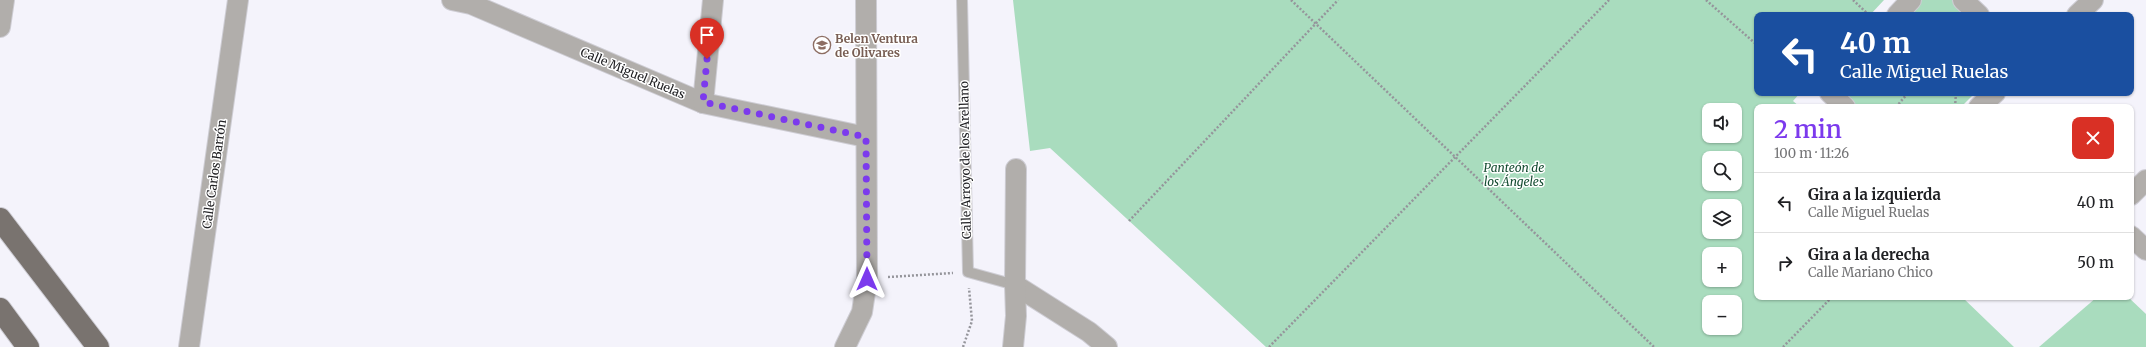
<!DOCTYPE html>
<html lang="es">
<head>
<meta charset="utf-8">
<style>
	body { margin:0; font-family:Merriweather,serif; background:#f2f2f2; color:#202124; height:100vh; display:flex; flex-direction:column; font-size:15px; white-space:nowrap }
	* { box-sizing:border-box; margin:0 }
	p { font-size:13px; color:#757577 }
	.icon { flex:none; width:22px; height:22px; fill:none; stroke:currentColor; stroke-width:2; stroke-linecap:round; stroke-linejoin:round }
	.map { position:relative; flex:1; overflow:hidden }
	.sheet { position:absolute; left:1754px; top:104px; width:380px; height:196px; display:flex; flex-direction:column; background:#fff; border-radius:8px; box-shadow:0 1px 3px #0004 }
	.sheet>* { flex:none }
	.guide { position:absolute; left:1754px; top:12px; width:380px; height:84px; border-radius:8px; box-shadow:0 1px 3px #0004; background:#1a4fa0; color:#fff; overflow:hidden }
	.buttons { position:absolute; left:1702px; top:103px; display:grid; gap:8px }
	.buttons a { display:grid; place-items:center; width:40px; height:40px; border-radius:8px; background:#fff; box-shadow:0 1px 3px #0004; font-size:20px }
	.pin { position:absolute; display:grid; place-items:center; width:34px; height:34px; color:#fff; margin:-41px -17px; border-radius:50% 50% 50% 0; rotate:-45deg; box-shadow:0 0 4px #0007 }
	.pin .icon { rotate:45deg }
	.me { position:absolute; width:44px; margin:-22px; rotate:0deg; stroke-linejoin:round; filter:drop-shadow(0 0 3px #0008) }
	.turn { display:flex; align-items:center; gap:14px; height:84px; padding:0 20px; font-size:18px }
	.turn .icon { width:52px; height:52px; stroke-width:2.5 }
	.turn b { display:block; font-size:28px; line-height:34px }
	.round { display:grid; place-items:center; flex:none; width:42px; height:42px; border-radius:8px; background:#f2f2f2 }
	.headline { display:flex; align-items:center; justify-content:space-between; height:68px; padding:0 20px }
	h1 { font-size:24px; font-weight:600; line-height:30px; color:#7c3aed }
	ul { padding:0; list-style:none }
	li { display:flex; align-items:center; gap:12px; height:60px; padding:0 20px; border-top:1px solid #e0e0e0 }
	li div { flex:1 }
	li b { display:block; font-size:15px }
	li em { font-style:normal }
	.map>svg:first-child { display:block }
	.green { fill:#a9dcbe; fill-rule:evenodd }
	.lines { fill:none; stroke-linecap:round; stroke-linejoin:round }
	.service-casing { stroke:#cecdd4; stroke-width:12 }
	.minor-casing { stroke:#cecdd4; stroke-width:22 }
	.primary-casing { stroke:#cecdd4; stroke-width:24 }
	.path { stroke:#95959b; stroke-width:2.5; stroke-dasharray:2 2; stroke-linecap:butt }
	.service { stroke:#b1aeab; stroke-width:10 }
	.minor { stroke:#b1aeab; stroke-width:20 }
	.primary { stroke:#79736f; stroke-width:22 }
	.route { stroke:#7c3aed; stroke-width:7; stroke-dasharray:0 12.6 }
	.labels { text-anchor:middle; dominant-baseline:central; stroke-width:3; stroke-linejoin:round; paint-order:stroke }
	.education-label { font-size:12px; font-weight:bold; fill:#785e54; stroke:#fff; text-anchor:start }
	.street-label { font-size:12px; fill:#212124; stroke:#fff }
	.park-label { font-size:12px; font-style:italic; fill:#144c31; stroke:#fff }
</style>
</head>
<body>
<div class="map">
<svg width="2146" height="347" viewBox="0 0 2146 347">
	<rect width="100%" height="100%" fill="#f4f3fb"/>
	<g class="green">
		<path d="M1013,0h871l-14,15h-113v78h43l-7,8 7,6h-43v190h205l52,50h-748l-216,-199 -20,3zM1709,110h26v26h-26zM1709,158h26v26h-26zM1709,206h26v26h-26zM1709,254h26v26h-26zM1709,302h26v26h-26z"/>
		<polygon points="1920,0 1953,0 1970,15 1906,15"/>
		<polygon points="1840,93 1975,93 1961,107 1856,107"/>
		<polygon points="2097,297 2128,297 2146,314 2146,347 2039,347"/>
	</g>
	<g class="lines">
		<defs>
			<polyline id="service" points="962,0 968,272 1015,285"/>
			<g id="minor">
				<polyline points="452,0 471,4 703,103 866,137"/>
				<polyline points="1963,0 1979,15"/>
				<polyline points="1897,15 1911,0"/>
				<polyline points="2077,15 2093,0"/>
				<polyline points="0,27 4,0"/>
				<polyline points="1830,93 1845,107"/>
				<polyline points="703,103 713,0"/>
				<polyline points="1979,107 1995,93"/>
				<polyline points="2131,195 2146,180"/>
				<polyline points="2131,236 2146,250"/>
				<polyline points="1015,285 1089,332 1107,347"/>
				<polyline points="189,347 238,0"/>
				<polyline points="845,347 862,312 867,279 866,0"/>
				<polyline points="1013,347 1016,316 1015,285 1016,169"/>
			</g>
			<g id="primary">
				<polyline points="0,219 98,347"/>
				<polyline points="0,309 28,347"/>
			</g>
		</defs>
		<use href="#service" class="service-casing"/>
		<use href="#minor" class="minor-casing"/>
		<use href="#primary" class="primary-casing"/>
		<g class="path">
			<polyline points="1291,0 1654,347"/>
			<polyline points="1706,0 1757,45"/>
			<polyline points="1853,0 1869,15"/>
			<polyline points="1896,107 1908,93"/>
			<polyline points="1955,107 1956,93"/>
			<polyline points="1129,221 1338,0"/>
			<polyline points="888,277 953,273"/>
			<polyline points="963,347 972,321 969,288"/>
			<polyline points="1269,347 1609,0"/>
			<polyline points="1783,347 1832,297"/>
		</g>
		<use href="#service" class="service"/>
		<use href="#minor" class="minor"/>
		<use href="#primary" class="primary"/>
	</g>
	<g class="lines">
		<polyline class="route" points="707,59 703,102 866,137 867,279"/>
	</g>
	<defs>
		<symbol id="school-ring" viewBox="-11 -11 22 22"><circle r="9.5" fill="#fff" stroke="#8d6e63" stroke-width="1.5"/><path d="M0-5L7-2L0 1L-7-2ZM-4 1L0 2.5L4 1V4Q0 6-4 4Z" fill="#8d6e63"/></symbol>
	</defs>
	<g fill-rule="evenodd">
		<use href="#school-ring" x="812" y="35" width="20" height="20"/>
	</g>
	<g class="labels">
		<g class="education-label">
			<text x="835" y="38">Belen Ventura<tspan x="835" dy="14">de Olivares</tspan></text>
		</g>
		<g class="street-label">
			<text transform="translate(633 73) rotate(23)">Calle Miguel Ruelas</text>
			<text transform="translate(965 160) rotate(-91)">Calle Arroyo de los Arellano</text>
			<text transform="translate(214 174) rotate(-82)">Calle Carlos Barrón</text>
		</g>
		<g class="park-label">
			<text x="1514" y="167">Panteón de<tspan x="1514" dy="14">los Ángeles</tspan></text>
		</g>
	</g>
</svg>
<div class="buttons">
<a><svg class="icon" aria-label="sound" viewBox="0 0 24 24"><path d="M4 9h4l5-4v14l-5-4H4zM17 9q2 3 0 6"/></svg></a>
<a><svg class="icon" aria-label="search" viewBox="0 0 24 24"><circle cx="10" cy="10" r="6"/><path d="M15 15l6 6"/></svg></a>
<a><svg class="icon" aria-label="layers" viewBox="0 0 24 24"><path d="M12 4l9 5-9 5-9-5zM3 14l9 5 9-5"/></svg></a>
<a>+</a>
<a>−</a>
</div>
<div class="pin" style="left:707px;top:59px;background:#d93025"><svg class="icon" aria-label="arrive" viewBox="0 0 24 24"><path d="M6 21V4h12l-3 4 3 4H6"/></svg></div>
<svg class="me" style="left:867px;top:279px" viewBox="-20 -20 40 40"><path d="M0-17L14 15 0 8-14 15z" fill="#7c3aed" stroke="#fff" stroke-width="4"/></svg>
<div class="guide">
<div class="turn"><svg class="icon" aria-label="left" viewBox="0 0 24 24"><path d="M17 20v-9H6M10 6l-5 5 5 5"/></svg><div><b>40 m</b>Calle Miguel Ruelas</div></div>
</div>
<section class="sheet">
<div class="headline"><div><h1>2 min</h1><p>100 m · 11:26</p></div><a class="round" style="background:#d93025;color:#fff"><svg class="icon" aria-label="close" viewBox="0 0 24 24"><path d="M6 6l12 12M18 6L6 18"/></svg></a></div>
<ul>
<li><svg class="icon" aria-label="left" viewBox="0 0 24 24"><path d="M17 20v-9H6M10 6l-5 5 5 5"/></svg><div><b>Gira a la izquierda</b><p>Calle Miguel Ruelas</p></div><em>40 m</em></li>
<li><svg class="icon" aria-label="right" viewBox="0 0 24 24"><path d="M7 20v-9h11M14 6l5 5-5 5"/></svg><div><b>Gira a la derecha</b><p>Calle Mariano Chico</p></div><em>50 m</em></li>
</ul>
</section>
</div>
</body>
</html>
